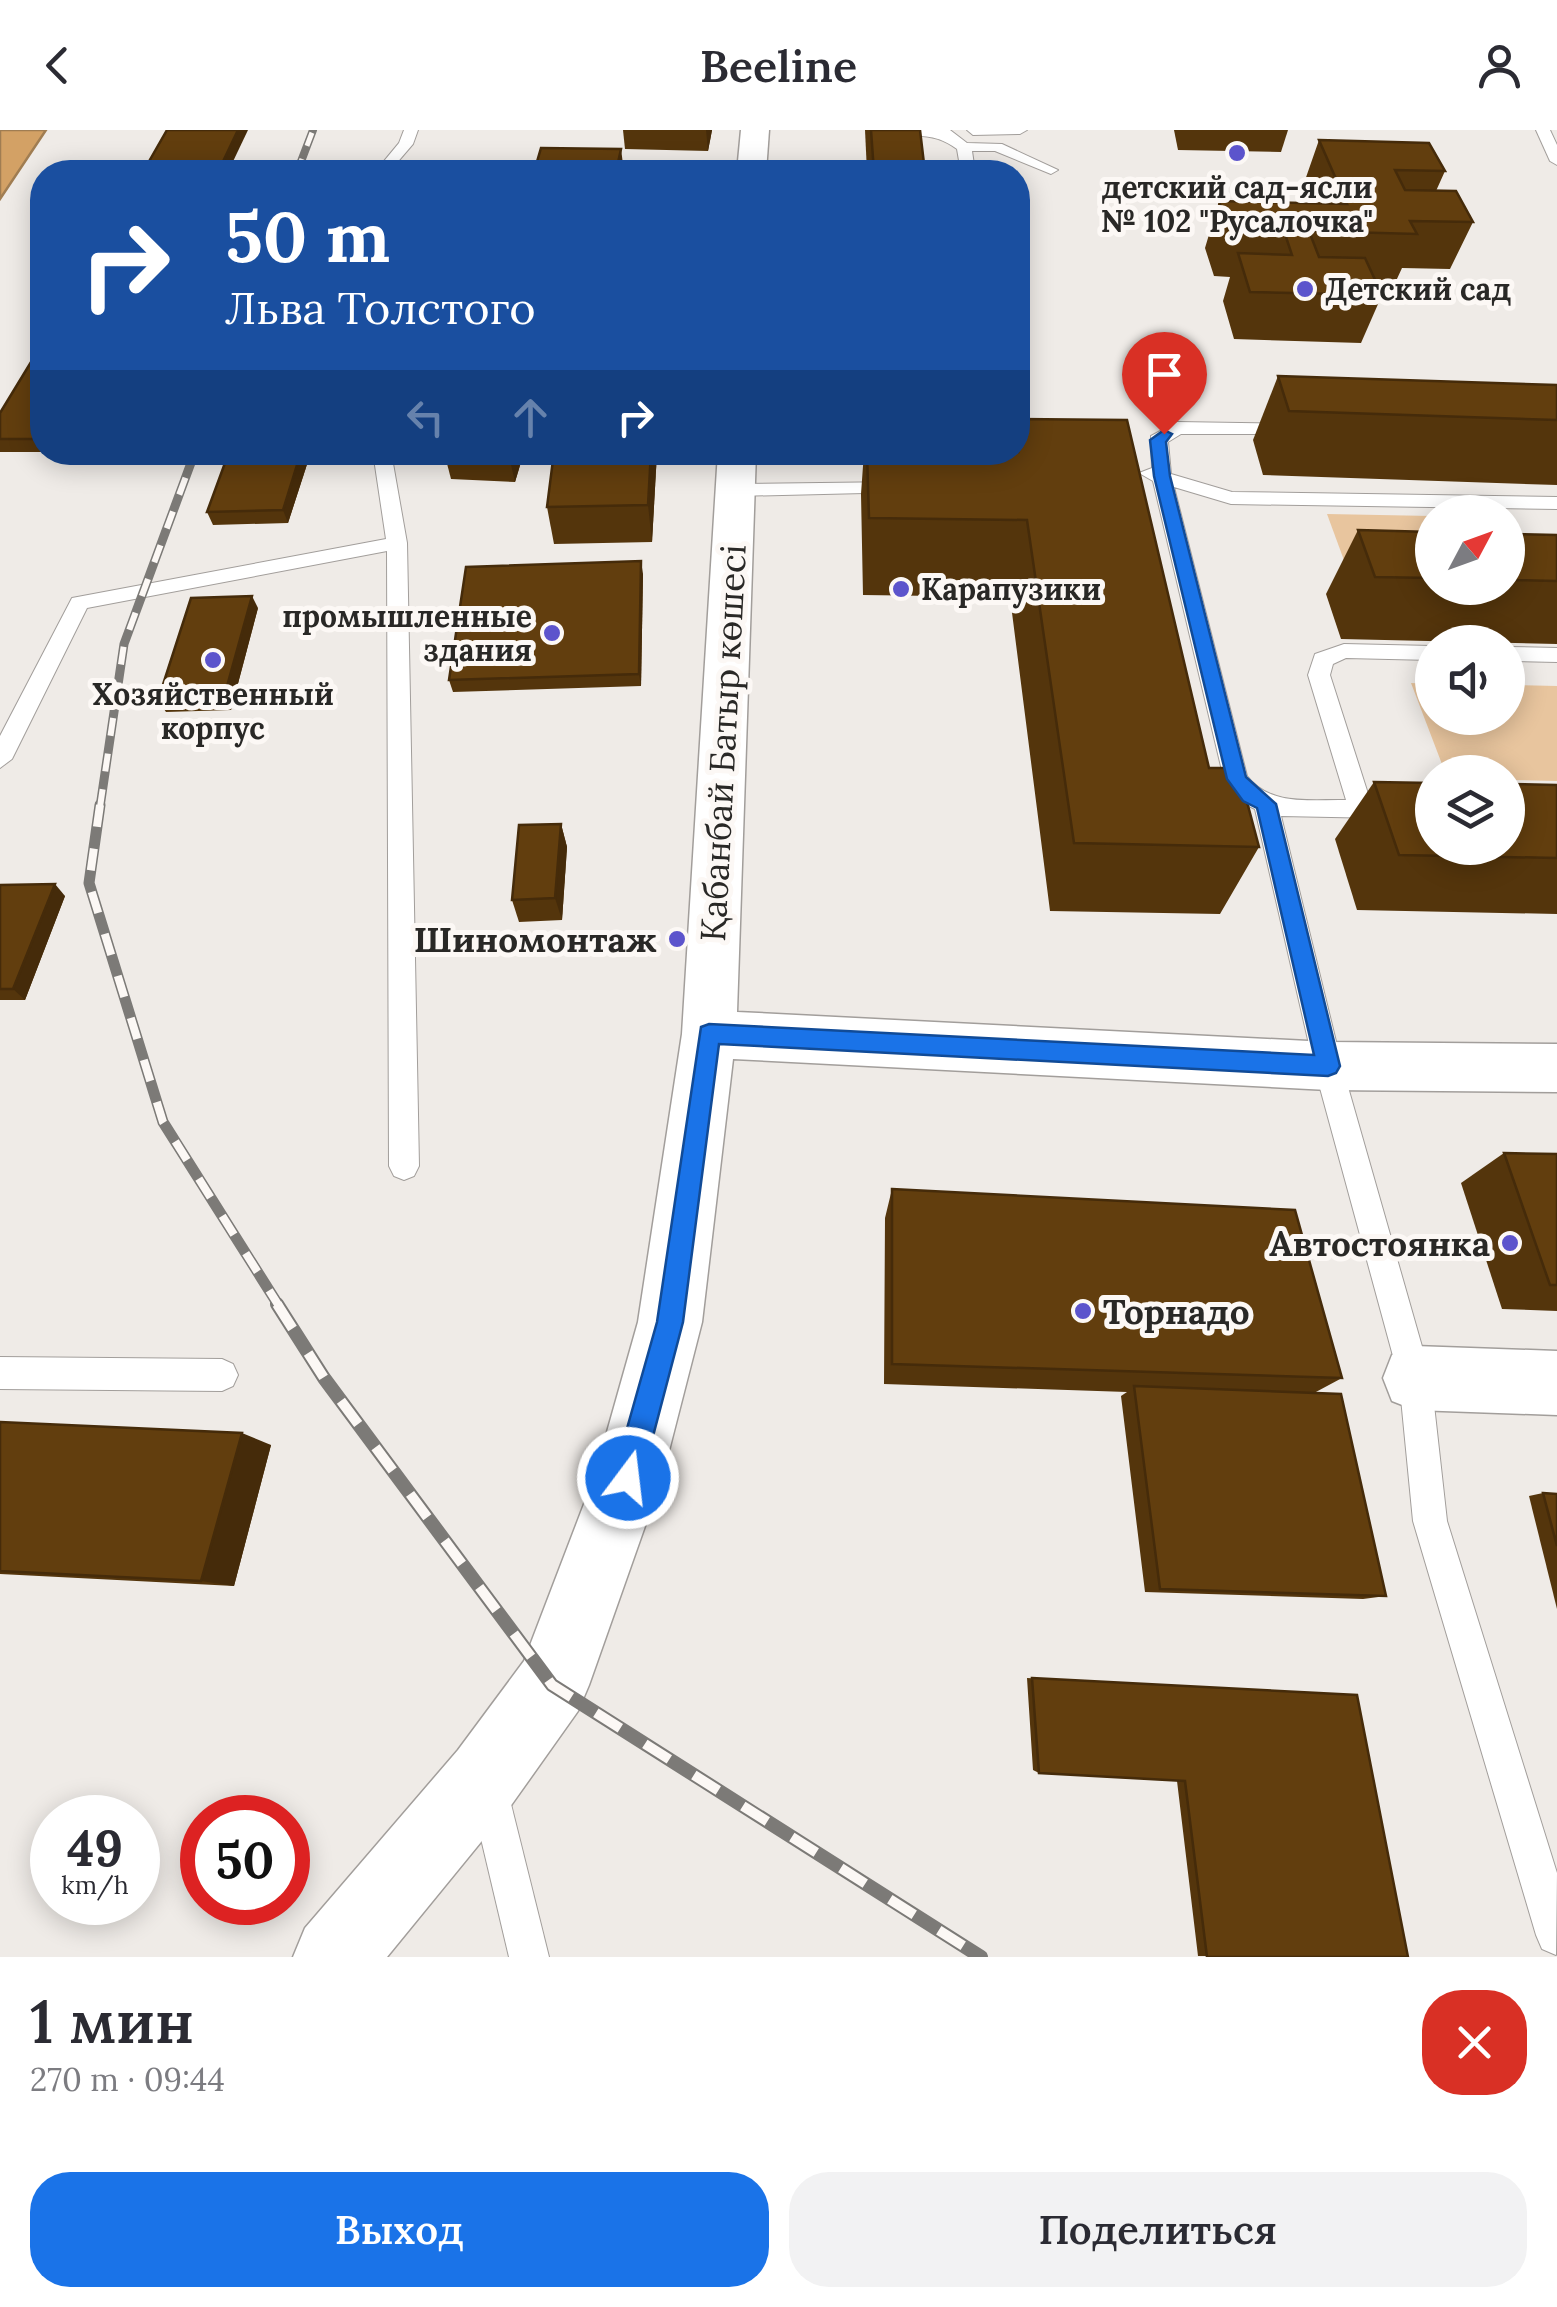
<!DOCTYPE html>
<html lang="ru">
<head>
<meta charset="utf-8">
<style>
	body { margin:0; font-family:Lora,serif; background:#f2f2f3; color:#2b2b33; height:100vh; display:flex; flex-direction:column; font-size:38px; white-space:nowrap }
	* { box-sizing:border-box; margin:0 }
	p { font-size:32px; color:#7c7c81 }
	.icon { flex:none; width:55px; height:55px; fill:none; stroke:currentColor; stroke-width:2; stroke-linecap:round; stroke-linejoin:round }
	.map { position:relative; height:1827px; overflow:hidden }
	.sheet { display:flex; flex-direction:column; background:#fff; flex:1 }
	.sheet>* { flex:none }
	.top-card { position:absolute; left:30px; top:30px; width:1000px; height:305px; border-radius:40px; box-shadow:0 5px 25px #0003; background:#1a4fa0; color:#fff; overflow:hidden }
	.needle { width:65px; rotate:49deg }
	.buttons { position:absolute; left:1415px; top:365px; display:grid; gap:20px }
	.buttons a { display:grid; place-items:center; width:110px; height:110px; border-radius:50%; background:#fff; box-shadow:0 5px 25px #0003; font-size:50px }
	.speed { position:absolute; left:30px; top:1665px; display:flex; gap:20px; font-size:50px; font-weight:700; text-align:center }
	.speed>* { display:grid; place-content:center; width:130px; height:130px; border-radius:50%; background:#fff; box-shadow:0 5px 25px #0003; line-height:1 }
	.speed small { font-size:25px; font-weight:400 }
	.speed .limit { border:15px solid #d22; background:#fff; color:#111 }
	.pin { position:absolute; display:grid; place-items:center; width:85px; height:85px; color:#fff; margin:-102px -42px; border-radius:50% 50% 50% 0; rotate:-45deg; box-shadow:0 0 10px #0007 }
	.pin .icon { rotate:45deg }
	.me { position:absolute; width:110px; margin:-55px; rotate:15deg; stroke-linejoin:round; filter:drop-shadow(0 0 8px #0008) }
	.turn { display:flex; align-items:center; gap:35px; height:210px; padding:0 30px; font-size:45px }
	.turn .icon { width:130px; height:130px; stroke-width:2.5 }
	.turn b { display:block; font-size:70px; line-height:85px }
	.lanes { display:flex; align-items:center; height:95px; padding:0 30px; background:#0003; justify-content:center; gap:50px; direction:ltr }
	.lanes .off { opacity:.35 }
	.round { display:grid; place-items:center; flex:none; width:105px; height:105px; border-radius:40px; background:#f2f2f3 }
	.overview { display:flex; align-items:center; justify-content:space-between; height:170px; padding:0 30px }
	h1 { font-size:60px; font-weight:600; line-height:75px }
	.action { display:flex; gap:20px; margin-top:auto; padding:20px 30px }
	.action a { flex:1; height:115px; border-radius:40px; background:#1a73e8; color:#fff; font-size:40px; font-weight:600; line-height:115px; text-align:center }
	.action a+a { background:#f2f2f3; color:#2b2b33 }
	header { display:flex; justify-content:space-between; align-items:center; height:130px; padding:0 30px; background:#fff; font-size:45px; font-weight:600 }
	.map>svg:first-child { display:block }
	.green { fill:#e8c59e }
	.water { fill:#d3a165; stroke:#a07d52; stroke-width:2.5 }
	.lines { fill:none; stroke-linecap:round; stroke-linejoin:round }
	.lane-casing { stroke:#a29e9b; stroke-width:2 }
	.street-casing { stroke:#a29e9b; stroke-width:3 }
	.secondary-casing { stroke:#a29e9b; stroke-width:3 }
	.lane { fill:#fff; fill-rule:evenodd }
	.street { fill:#fff; fill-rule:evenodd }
	.secondary { fill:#fff; fill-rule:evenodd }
	.rail-far3-casing { stroke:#7c7a77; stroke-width:8 }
	.rail-far2-casing { stroke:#7c7a77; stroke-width:9 }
	.rail-far1-casing { stroke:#7c7a77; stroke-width:11 }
	.rail-casing { stroke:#7c7a77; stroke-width:14 }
	.rail-far3 { stroke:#fcf8f5; stroke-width:5; stroke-dasharray:14; stroke-linecap:butt }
	.rail-far2 { stroke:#fcf8f5; stroke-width:6; stroke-dasharray:18; stroke-linecap:butt }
	.rail-far1 { stroke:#fcf8f5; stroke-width:8; stroke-dasharray:22; stroke-linecap:butt }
	.rail { stroke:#fcf8f5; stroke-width:10; stroke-dasharray:29; stroke-linecap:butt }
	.wall { fill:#54350c }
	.shaded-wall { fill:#452b0a }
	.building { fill:#623e0e; stroke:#452b0a; stroke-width:2.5 }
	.route { fill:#1a73e8; stroke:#114b97; stroke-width:2.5 }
	.poi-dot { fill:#5c54cc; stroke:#fcf8f5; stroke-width:4 }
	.labels { text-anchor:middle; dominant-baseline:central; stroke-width:10; stroke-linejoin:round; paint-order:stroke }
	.far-poi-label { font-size:30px; font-weight:bold; fill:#292826; stroke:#fcf8f5 }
	.street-label { font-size:35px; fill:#292826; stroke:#fcf8f5 }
	.poi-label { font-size:35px; font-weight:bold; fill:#292826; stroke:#fcf8f5; text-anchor:end }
</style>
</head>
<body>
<header><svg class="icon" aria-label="back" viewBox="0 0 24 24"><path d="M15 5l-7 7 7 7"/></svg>Beeline<svg class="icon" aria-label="person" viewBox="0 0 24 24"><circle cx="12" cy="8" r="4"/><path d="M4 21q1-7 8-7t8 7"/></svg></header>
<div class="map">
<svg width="1557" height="1827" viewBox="0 0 1557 1827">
	<rect width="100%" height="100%" fill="#efebe7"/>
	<g class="green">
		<polygon points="1327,384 1432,386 1432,453 1352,452"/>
		<polygon points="1411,553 1432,554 1432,588 1508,588 1508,555 1557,556 1557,651 1508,650 1508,642 1445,642"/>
	</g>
	<polygon class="water" points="0,0 46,0 0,69"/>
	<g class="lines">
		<defs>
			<g id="lane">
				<polygon points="404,0 418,0 413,14 389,42 375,42 399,13"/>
				<path d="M901,0h49l17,13 35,1 56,26 -7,4 -56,-23h-23l3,21h-14l-4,-23c-26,-19 -37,-8 -56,-19z"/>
				<polygon points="967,0 1027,0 1020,4 973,5"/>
				<polygon points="1536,0 1550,0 1557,15 1557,35 1550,31"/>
				<path d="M1177,292l126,2 2,4 -9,6h-115l-13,8 3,32 61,18 325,5v12l-326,-5 -57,-17 73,289c24,31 64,23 99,24l-38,-125 7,-21 29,-10 88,2v14l-86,-2 -13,6 -3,11 40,125 62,1v18l-151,-3 61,250 89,312 16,143 110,352 -1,82 -14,-6 -6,-14 -123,-414 -14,-143 -85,-312 -59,-257 -14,-7 -17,-23 -71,-298 -14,-8 13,-5 -1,-32z"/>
				<polygon points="373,322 391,322 407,413 419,1036 414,1046 404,1050 394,1046 389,1036 387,421 87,478 12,629 0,638 0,606 72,468 386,409"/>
				<polygon points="899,352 909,358 906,362 736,366 726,360 736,354"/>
				<polygon points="1508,517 1557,518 1557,532 1508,531"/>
				<polygon points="0,1227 222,1229 233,1234 238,1245 233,1256 222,1261 0,1259"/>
				<polygon points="488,1639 502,1644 507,1658 549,1827 509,1827 469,1658 474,1644"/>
			</g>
			<polygon id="street" points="1415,1216 1557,1221 1557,1285 1415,1280 1392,1271 1383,1248 1392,1225"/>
			<g id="secondary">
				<polygon points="741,0 769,0 766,42 737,42"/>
				<polygon points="718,322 756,322 737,882 1328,912 1557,914 1557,962 1328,960 733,929 702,1192 662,1348 589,1555 578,1581 512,1674 387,1827 293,1827 305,1798 458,1620 524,1531 594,1348 638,1192 682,904"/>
			</g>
		</defs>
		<use href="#lane" class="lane-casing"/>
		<use href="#street" class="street-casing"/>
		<use href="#secondary" class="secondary-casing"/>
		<use href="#lane" class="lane"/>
		<use href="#street" class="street"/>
		<use href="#secondary" class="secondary"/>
		<defs>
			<polyline id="rail-far3" points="297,42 313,0"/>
			<polyline id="rail-far2" points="100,677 124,514 195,322"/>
			<polyline id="rail-far1" points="100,675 89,753 163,992 279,1176"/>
			<polyline id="rail" points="277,1174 324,1248 552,1555 981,1827"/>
		</defs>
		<use href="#rail-far3" class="rail-far3-casing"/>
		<use href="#rail-far2" class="rail-far2-casing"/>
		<use href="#rail-far1" class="rail-far1-casing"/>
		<use href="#rail" class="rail-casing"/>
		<use href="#rail-far3" class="rail-far3"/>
		<use href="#rail-far2" class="rail-far2"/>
		<use href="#rail-far1" class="rail-far1"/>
		<use href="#rail" class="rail"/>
	</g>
	<g class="wall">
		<polygon points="623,0 712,0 708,21 625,19"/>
		<polygon points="865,0 920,0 925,42 867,42"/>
		<polygon points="1174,0 1288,0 1281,22 1178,20"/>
		<polygon points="1319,10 1445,41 1436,61 1473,92 1450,139 1402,138 1396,151 1375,151 1382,165 1361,213 1234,209 1223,171 1230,147 1214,146 1205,118 1219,71 1310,73 1303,56"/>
		<polygon points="42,214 42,322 0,322 0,283"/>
		<polygon points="1278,246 1557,255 1557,355 1263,345 1253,310"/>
		<polygon points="311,322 288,393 213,395 207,382"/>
		<polygon points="444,322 524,322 515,352 451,349"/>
		<polygon points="657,322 652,412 554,414 547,377"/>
		<polygon points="864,322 1018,322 1209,638 1259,717 1220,784 1050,781 1010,467 863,465 861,364"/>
		<polygon points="1358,400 1432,402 1432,458 1508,458 1508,404 1557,405 1557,514 1341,509 1326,464"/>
		<polygon points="643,444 641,556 453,562 449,550"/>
		<polygon points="258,478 231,580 166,582 158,570"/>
		<polygon points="1374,652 1557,655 1557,784 1357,780 1335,709"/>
		<polygon points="561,694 567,717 562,790 519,792 512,770"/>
		<polygon points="0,755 65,766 25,870 0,870"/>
		<polygon points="1504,1023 1557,1024 1557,1181 1502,1179 1461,1053"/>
		<polygon points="892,1059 1342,1248 1314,1263 1386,1466 1363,1469 1145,1462 1121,1266 1127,1262 884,1254 885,1088"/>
		<polygon points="0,1292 271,1315 234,1456 0,1444"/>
		<polygon points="1543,1363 1557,1364 1557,1479 1529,1366"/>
		<polygon points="1027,1548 1357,1565 1408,1827 1198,1826 1177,1651 1039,1643 1033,1640"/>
	</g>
	<g class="shaded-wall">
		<polygon points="238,0 248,0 228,42 218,42"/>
		<polygon points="706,0 712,0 708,21"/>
		<polygon points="621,19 624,42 616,42"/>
		<polygon points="301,322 311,322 288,393 283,380"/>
		<polygon points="510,322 524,322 515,352 509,326"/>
		<polygon points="651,322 657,322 652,412 648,375"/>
		<polygon points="641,431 643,444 641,556 639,544"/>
		<polygon points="252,466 258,478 231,580 224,567"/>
		<polygon points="561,694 567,717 562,790 555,768"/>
		<polygon points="55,754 65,766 25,870 13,859"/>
		<polygon points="242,1303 271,1315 234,1456 201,1451"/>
	</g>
	<g class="building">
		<polygon points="167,0 238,0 218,42 143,42"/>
		<polygon points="871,0 920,0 925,42 874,42"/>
		<polygon points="1319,10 1429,13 1445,41 1395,40 1405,60 1456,61 1473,92 1410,91 1417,104 1309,101 1319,127 1365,128 1382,165 1250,162 1238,123 1292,125 1284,101 1228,99 1219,71 1347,74"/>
		<polygon points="541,18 621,19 616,42 534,42"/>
		<polygon points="42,214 42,309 0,309 0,283"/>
		<polygon points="1278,246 1557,255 1557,290 1289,281"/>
		<polygon points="1018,289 1127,290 1209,638 1238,638 1259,717 1074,713 1027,390 869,388 867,322 1018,322"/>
		<polygon points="229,322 301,322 283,380 207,382"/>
		<polygon points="444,322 510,322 509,326"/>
		<polygon points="554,322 651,322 648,375 547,377"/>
		<polygon points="1358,400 1432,402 1432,448 1375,447"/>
		<polygon points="1508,404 1557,405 1557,451 1508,450"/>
		<polygon points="641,431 639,544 449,550 466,437"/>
		<polygon points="252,466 224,567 158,570 191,468"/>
		<polygon points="1374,652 1432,653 1432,718 1508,718 1508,654 1557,655 1557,728 1399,725"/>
		<polygon points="561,694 555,768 512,770 519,695"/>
		<polygon points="55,754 13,859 0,859 0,755"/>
		<polygon points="1504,1023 1557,1024 1557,1155 1550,1155"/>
		<polygon points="892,1059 1295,1080 1342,1248 892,1234"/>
		<polygon points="1134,1256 1341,1264 1386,1466 1160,1459"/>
		<polygon points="0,1292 242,1303 201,1451 0,1441"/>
		<polygon points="1543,1363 1557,1364 1557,1416"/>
		<polygon points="1032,1548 1357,1565 1408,1827 1207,1827 1185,1651 1039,1643"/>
	</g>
	<polygon class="route" points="1164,300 1172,304 1166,312 1170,346 1246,647 1276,674 1340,936 1336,943 1328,946 719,914 683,1192 642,1348 637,1357 628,1362 618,1357 613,1348 657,1192 701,897 709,894 1314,925 1257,678 1243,671 1227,649 1154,346 1150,310"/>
	<g class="poi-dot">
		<circle cx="1237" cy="23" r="10"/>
		<circle cx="1305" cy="159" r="10"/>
		<circle cx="901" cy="459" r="10"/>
		<circle cx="552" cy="503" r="10"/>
		<circle cx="213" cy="530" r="10"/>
		<circle cx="677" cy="809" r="10"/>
		<circle cx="1510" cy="1113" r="10"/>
		<circle cx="1083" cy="1181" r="10"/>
	</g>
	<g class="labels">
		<g class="far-poi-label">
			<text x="1237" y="57">детский сад-ясли<tspan x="1237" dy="34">№ 102 "Русалочка"</tspan></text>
			<text x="1325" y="159" text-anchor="start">Детский сад</text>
			<text x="921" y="459" text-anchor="start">Карапузики</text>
			<text x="532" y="486" text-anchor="end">промышленные<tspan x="532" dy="34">здания</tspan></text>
			<text x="213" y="564">Хозяйственный<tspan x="213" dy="34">корпус</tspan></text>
		</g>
		<g class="street-label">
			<text transform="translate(723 613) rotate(-87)">Қабанбай Батыр көшесі</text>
		</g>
		<g class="poi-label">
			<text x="657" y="809">Шиномонтаж</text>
			<text x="1490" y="1113">Автостоянка</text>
			<text x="1103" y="1181" text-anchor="start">Торнадо</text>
		</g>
	</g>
</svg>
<div class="buttons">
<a><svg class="needle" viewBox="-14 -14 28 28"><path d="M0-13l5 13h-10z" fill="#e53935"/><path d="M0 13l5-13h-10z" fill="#7c7c81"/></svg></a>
<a><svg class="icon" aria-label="sound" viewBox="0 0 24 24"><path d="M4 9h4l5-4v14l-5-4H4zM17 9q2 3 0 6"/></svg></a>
<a><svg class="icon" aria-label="layers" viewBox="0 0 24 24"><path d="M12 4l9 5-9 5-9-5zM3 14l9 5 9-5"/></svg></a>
</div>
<div class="speed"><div>49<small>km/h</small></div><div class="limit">50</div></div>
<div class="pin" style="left:1164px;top:304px;background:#d93025"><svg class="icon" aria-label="arrive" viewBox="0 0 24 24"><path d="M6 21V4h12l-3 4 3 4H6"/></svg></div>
<svg class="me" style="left:628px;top:1348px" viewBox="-20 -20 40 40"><circle r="17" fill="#1a73e8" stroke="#fff" stroke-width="3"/><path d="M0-11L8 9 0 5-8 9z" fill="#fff"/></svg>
<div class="top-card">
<div class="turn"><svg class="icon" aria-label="right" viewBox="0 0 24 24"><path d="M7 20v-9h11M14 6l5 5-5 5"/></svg><div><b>50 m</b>Льва Толстого</div></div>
<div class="lanes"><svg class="icon off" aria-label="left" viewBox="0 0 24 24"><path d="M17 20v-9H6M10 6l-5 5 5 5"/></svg><svg class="icon off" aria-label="ahead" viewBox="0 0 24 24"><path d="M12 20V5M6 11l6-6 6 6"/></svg><svg class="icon" aria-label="right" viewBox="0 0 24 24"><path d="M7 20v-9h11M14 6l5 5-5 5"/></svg></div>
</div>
</div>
<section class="sheet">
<div class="overview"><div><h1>1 мин</h1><p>270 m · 09:44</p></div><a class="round" style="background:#d93025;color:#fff"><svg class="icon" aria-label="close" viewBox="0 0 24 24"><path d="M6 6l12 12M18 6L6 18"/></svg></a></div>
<div class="action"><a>Выход</a><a>Поделиться</a></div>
</section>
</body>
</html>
